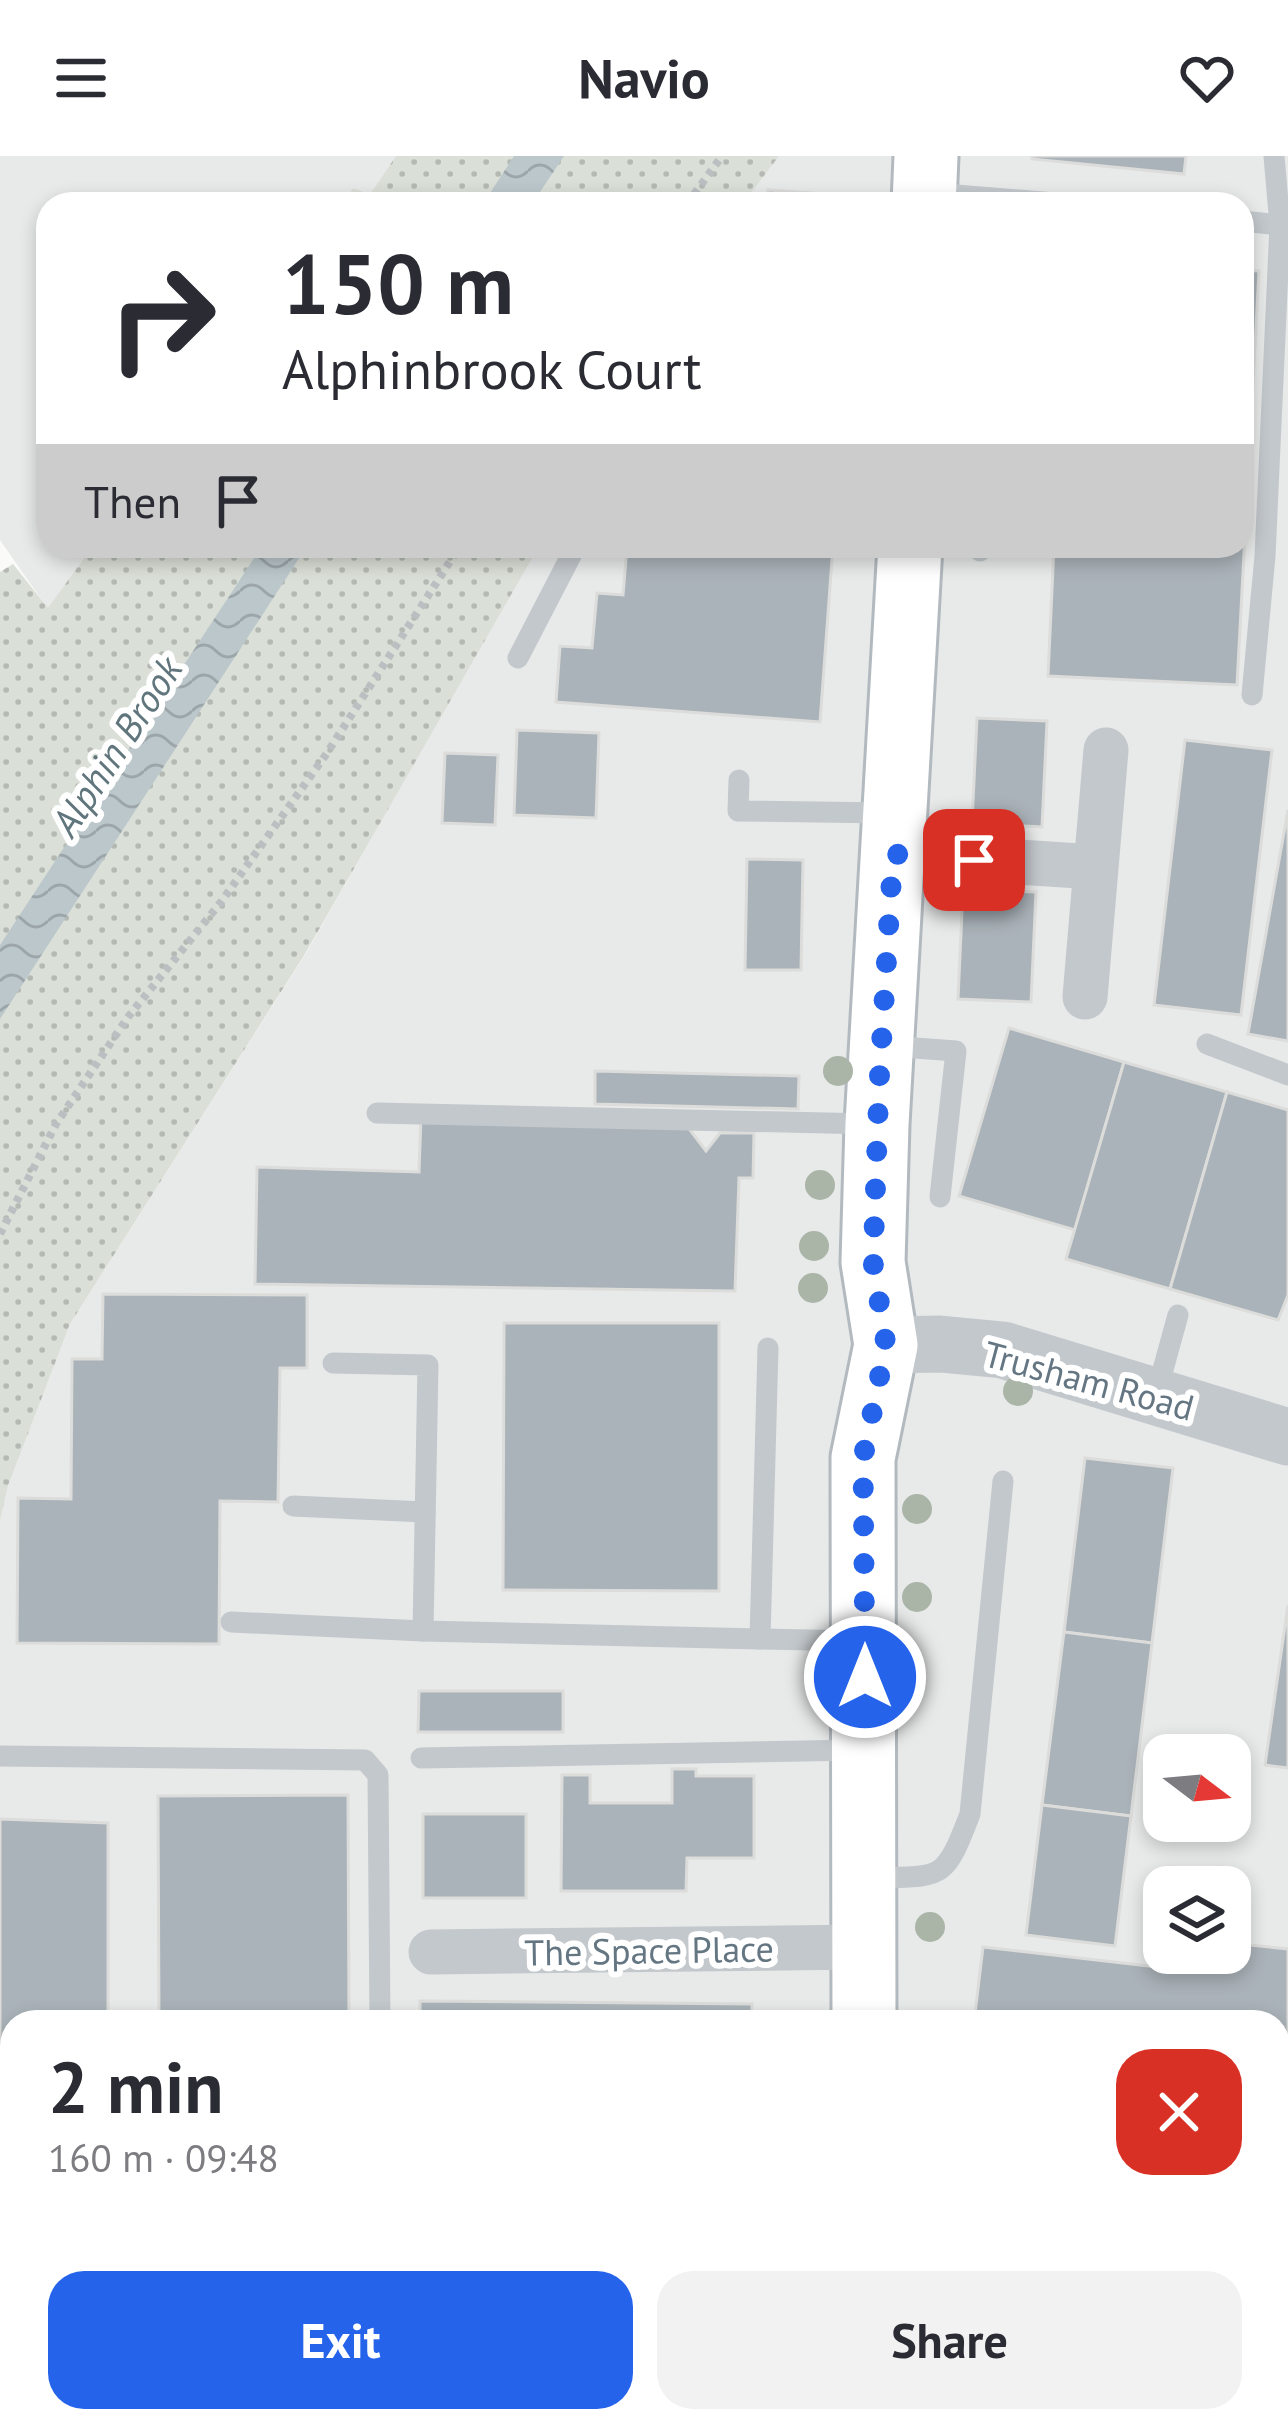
<!DOCTYPE html>
<html lang="en">
<head>
<meta charset="utf-8">
<style>
	body { margin:0; font-family:"PT Sans",sans-serif; background:#f2f2f3; color:#2b2b33; height:100vh; display:flex; flex-direction:column; font-size:45px; white-space:nowrap }
	* { box-sizing:border-box; margin:0 }
	p { font-size:39px; color:#7c7c81 }
	.icon { flex:none; width:66px; height:66px; fill:none; stroke:currentColor; stroke-width:2; stroke-linecap:round; stroke-linejoin:round }
	.map { position:relative; flex:1; overflow:hidden }
	.details { position:absolute; left:0px; top:1854px; width:1290px; height:423px; display:flex; flex-direction:column; background:#fff; border-radius:36px 36px 0 0; box-shadow:0 6px 18px #0003 }
	.details>* { flex:none }
	.guide { position:absolute; left:36px; top:36px; width:1218px; height:366px; border-radius:36px; box-shadow:0 6px 18px #0003; background:#fff; color:#2b2b33; overflow:hidden }
	.needle { width:78px; rotate:106deg }
	.tools { position:absolute; left:1143px; top:1578px; display:grid; gap:24px }
	.tools a { display:grid; place-items:center; width:108px; height:108px; border-radius:24px; background:#fff; box-shadow:0 6px 18px #0003; font-size:60px }
	.pin { position:absolute; display:grid; place-items:center; width:102px; height:102px; color:#fff; margin:-51px; border-radius:24px; box-shadow:0 6px 18px #0006 }
	.me { position:absolute; width:132px; margin:-66px; rotate:0deg; stroke-linejoin:round; filter:drop-shadow(0 0 9px #0008) }
	.turn { display:flex; align-items:center; gap:42px; height:252px; padding:0 48px; font-size:54px }
	.turn .icon { width:156px; height:156px; stroke-width:2.5 }
	.turn b { display:block; font-size:84px; line-height:102px }
	.then { display:flex; align-items:center; height:114px; padding:0 48px; background:#0003; gap:24px; font-size:45px }
	.round { display:grid; place-items:center; flex:none; width:126px; height:126px; border-radius:36px; background:#f2f2f3 }
	.overview { display:flex; align-items:center; justify-content:space-between; height:204px; padding:0 48px }
	h1 { font-size:72px; font-weight:800; line-height:90px }
	.cta { display:flex; gap:24px; margin-top:auto; padding:24px 48px }
	.cta a { flex:1; height:138px; border-radius:36px; background:#2563eb; color:#fff; font-size:48px; font-weight:800; line-height:138px; text-align:center }
	.cta a+a { background:#f2f2f3; color:#2b2b33 }
	header { display:flex; justify-content:space-between; align-items:center; height:156px; padding:0 48px; background:#fff; font-size:54px; font-weight:800 }
	.map>svg:first-child { display:block }
	.built { fill:#e8e9e9; fill-rule:evenodd }
	.grass { fill:url(#grass-dots) }
	.water { fill:url(#water-waves) }
	.building { fill:#aab3b9; stroke:#dcdcda; stroke-width:3 }
	.lines { fill:none; stroke-linecap:round; stroke-linejoin:round }
	.secondary-casing { stroke:#b3babf; stroke-width:69 }
	.path { stroke:#bbbfc2; stroke-width:8; stroke-dasharray:6 6; stroke-linecap:butt }
	.service { stroke:#c3c8cc; stroke-width:21 }
	.minor { stroke:#c3c8cc; stroke-width:45 }
	.tertiary { stroke:#c3c8cc; stroke-width:57 }
	.secondary { stroke:#fff; stroke-width:63 }
	.tree { fill:#aab4a7 }
	.route { stroke:#2563eb; stroke-width:21; stroke-dasharray:0 37.8 }
	.labels { text-anchor:middle; dominant-baseline:central; stroke-width:12; stroke-linejoin:round; paint-order:stroke }
	.street-label { font-size:36px; fill:#657683; stroke:#fff }
	.water-label { font-size:39px; font-style:italic; fill:#60757c; stroke:#fff }
</style>
</head>
<body>
<header><svg class="icon" aria-label="menu" viewBox="0 0 24 24"><path d="M4 6h16M4 12h16M4 18h16"/></svg>Navio<svg class="icon" aria-label="heart" viewBox="0 0 24 24"><path d="M12 20l-8-8c-3-5 5-10 8-4 3-6 11-1 8 4z"/></svg></header>
<div class="map">
<svg width="1288" height="2275" viewBox="0 0 1288 2275">
	<defs>
		<pattern id="grass-dots" width="8" height="8" patternUnits="userSpaceOnUse" patternTransform="scale(3)"><rect width="8" height="8" fill="#dadfd7"/><path d="M2 2h.1M6 6h.1" fill="none" stroke="#b4b9b4" stroke-width="1.8" stroke-linecap="round"/></pattern>
		<pattern id="water-waves" width="16" height="10" patternUnits="userSpaceOnUse" patternTransform="scale(3)"><rect width="16" height="10" fill="#bbc7cb"/><path d="M0 5q4-4 8 0t8 0" fill="none" stroke="#9ca6aa"/></pattern>
	</defs>
	<rect width="100%" height="100%" fill="#fafaf8"/>
	<g class="built">
		<polygon points="0,0 396,0 370,38 353,32 342,48 48,48 48,390 93,390 48,453 0,384"/>
		<path d="M779,0h509v2275h-1288v-910l8,-35 62,-162 238,-374 229,-404h705v-342h-499zM1164,1599h66v66h-66zM1164,1731h66v66h-66zM12,1866h1266v399h-1266z"/>
	</g>
	<g class="grass">
		<polygon points="396,0 779,0 743,48 342,48 353,32 370,38"/>
		<polygon points="93,390 539,390 305,798 70,1168 8,1330 0,1365 0,416 13,408 48,452"/>
	</g>
	<g class="water">
		<polygon points="514,0 564,0 532,48 483,48"/>
		<polygon points="262,390 307,390 0,863 0,789"/>
	</g>
	<g class="building">
		<polygon points="1032,0 1186,0 1184,18 1032,3"/>
		<polygon points="768,34 854,40 853,48 767,48"/>
		<polygon points="1242,114 1259,115 1237,529 1048,520 1054,390 1242,390"/>
		<polygon points="649,390 833,390 820,566 556,546 560,490 592,492 597,437 623,439 627,391"/>
		<polygon points="977,562 1047,565 1042,671 972,667"/>
		<polygon points="517,574 599,577 596,662 514,659"/>
		<polygon points="1185,584 1272,594 1241,859 1154,849"/>
		<polygon points="445,597 498,599 495,669 442,667"/>
		<polygon points="1288,654 1288,885 1248,878"/>
		<polygon points="747,703 803,704 801,814 745,814"/>
		<polygon points="963,733 1036,736 1031,846 958,843"/>
		<polygon points="1009,872 1124,906 1075,1074 959,1040"/>
		<polygon points="1124,906 1227,936 1170,1133 1066,1103"/>
		<polygon points="595,915 799,920 798,953 595,948"/>
		<polygon points="1227,936 1288,954 1288,1139 1278,1164 1170,1133"/>
		<polygon points="421,962 687,970 706,995 720,977 754,977 753,1022 739,1022 735,1135 255,1128 257,1011 419,1016"/>
		<polygon points="103,1138 307,1139 307,1212 280,1212 278,1346 220,1345 219,1488 17,1487 18,1342 71,1343 72,1203 102,1203"/>
		<polygon points="504,1167 719,1167 719,1435 503,1434"/>
		<polygon points="1085,1302 1173,1312 1152,1487 1064,1476"/>
		<polygon points="1288,1449 1288,1612 1265,1609"/>
		<polygon points="1064,1476 1152,1487 1131,1660 1042,1649"/>
		<polygon points="419,1535 563,1535 563,1576 418,1576"/>
		<polygon points="672,1613 696,1613 696,1620 754,1620 754,1702 687,1702 686,1735 561,1735 562,1619 590,1619 590,1647 672,1647"/>
		<polygon points="348,1639 349,1866 159,1866 158,1640"/>
		<polygon points="1042,1649 1131,1660 1115,1790 1026,1779"/>
		<rect x="423" y="1658" width="103" height="84"/>
		<polygon points="0,1663 108,1667 108,1866 12,1866 12,1953 0,1953"/>
		<polygon points="1162,1779 1164,1797 1230,1797 1230,1787 1288,1793 1288,1963 1278,1961 1278,1866 974,1866 983,1791 1158,1811"/>
		<polygon points="420,1845 752,1848 752,1866 420,1866"/>
	</g>
	<g class="lines">
		<defs>
			<g id="secondary">
				<polyline points="924,48 926,0"/>
				<polyline points="864,1866 863,1302 886,1189 873,1106 877,968 910,390"/>
				<polyline points="0,2225 12,2224"/>
				<polyline points="824,2265 839,2275"/>
				<polyline points="903,2275 919,2265"/>
			</g>
		</defs>
		<use href="#secondary" class="secondary-casing"/>
		<g class="path">
			<polyline points="687,48 722,0"/>
			<polyline points="0,1078 56,968 128,861 221,746 327,597 460,390"/>
		</g>
		<g class="service">
			<polyline points="931,37 1068,48"/>
			<polyline points="1242,65 1280,69"/>
			<polyline points="980,395 980,390"/>
			<polyline points="518,502 576,390"/>
			<polyline points="1252,539 1265,400 1280,69 1274,0"/>
			<polyline points="739,624 738,655 889,657"/>
			<polyline points="1207,888 1288,919"/>
			<polyline points="887,890 956,895 940,1041"/>
			<polyline points="377,957 870,968"/>
			<polyline points="768,1192 760,1483 858,1485"/>
			<polyline points="333,1207 428,1209 423,1475 760,1483"/>
			<polyline points="1156,1239 1178,1159"/>
			<polyline points="293,1350 425,1356"/>
			<polyline points="231,1466 423,1475"/>
			<polyline points="0,1600 365,1604 378,1619 380,1866"/>
			<polyline points="421,1602 859,1594"/>
			<path d="M872,1722c71,-2 72,4 98,-64l33,-333"/>
			<polyline points="387,2265 388,2275"/>
			<polyline points="1195,2265 1196,2275"/>
		</g>
		<g class="minor">
			<polyline points="893,698 1095,711"/>
			<polyline points="1085,841 1106,594"/>
			<polyline points="431,1796 866,1791"/>
			<polyline points="1278,2214 1288,2214"/>
		</g>
		<polyline class="tertiary" points="886,1189 940,1188 1003,1194 1288,1281"/>
		<use href="#secondary" class="secondary"/>
	</g>
	<g class="tree">
		<circle cx="838" cy="915" r="15"/>
		<circle cx="820" cy="1029" r="15"/>
		<circle cx="814" cy="1090" r="15"/>
		<circle cx="813" cy="1132" r="15"/>
		<circle cx="1018" cy="1235" r="15"/>
		<circle cx="917" cy="1353" r="15"/>
		<circle cx="917" cy="1441" r="15"/>
		<circle cx="930" cy="1771" r="15"/>
	</g>
	<g class="lines">
		<polyline class="route" points="865,1521 863,1302 886,1189 873,1106 879,928 893,698 974,704"/>
	</g>
	<g class="labels">
		<g class="street-label">
			<text transform="translate(1089 1224) rotate(15)">Trusham Road</text>
			<text transform="translate(649 1794) rotate(-1)">The Space Place</text>
		</g>
		<g class="water-label">
			<text transform="translate(116 590) rotate(-57)">Alphin Brook</text>
		</g>
	</g>
</svg>
<div class="tools">
<a><svg class="needle" viewBox="-14 -14 28 28"><path d="M0-13l5 13h-10z" fill="#e53935"/><path d="M0 13l5-13h-10z" fill="#7c7c81"/></svg></a>
<a><svg class="icon" aria-label="layers" viewBox="0 0 24 24"><path d="M12 4l9 5-9 5-9-5zM3 14l9 5 9-5"/></svg></a>
</div>
<div class="pin" style="left:974px;top:704px;background:#d93025"><svg class="icon" aria-label="arrive" viewBox="0 0 24 24"><path d="M6 21V4h12l-3 4 3 4H6"/></svg></div>
<svg class="me" style="left:865px;top:1521px" viewBox="-20 -20 40 40"><circle r="17" fill="#2563eb" stroke="#fff" stroke-width="3"/><path d="M0-11L8 9 0 5-8 9z" fill="#fff"/></svg>
<div class="guide">
<div class="turn"><svg class="icon" aria-label="right" viewBox="0 0 24 24"><path d="M7 20v-9h11M14 6l5 5-5 5"/></svg><div><b>150 m</b>Alphinbrook Court</div></div>
<div class="then">Then<svg class="icon" aria-label="arrive" viewBox="0 0 24 24"><path d="M6 21V4h12l-3 4 3 4H6"/></svg></div>
</div>
<section class="details">
<div class="overview"><div><h1>2 min</h1><p>160 m · 09:48</p></div><a class="round" style="background:#d93025;color:#fff"><svg class="icon" aria-label="close" viewBox="0 0 24 24"><path d="M6 6l12 12M18 6L6 18"/></svg></a></div>
<div class="cta"><a>Exit</a><a>Share</a></div>
</section>
</div>
</body>
</html>
